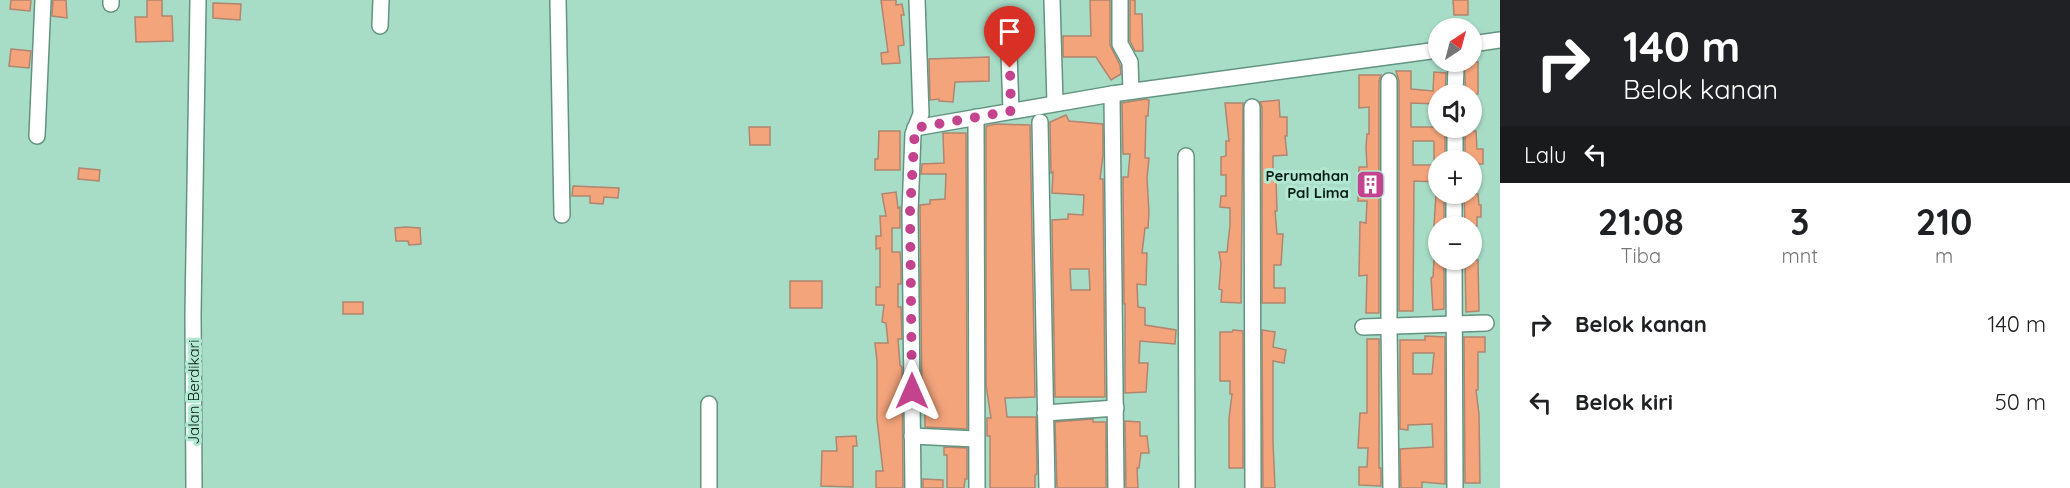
<!DOCTYPE html>
<html lang="id">
<head>
<meta charset="utf-8">
<style>
	body { margin:0; font-family:Quicksand,sans-serif; background:#f6f6f6; color:#202124; height:100vh; display:flex; flex-direction:column; font-size:22px; white-space:nowrap }
	* { box-sizing:border-box; margin:0 }
	p { font-size:20px; color:#757577 }
	.icon { flex:none; width:33px; height:33px; fill:none; stroke:currentColor; stroke-width:2; stroke-linecap:round; stroke-linejoin:round }
	.map { position:relative; flex:1; overflow:hidden }
	.sheet { display:flex; flex-direction:column; background:#fff; width:570px }
	.sheet>* { flex:none }
	.hud { background:#202124; color:#fff; overflow:hidden }
	.needle { width:39px; rotate:36deg }
	.fabs { position:absolute; left:1428px; top:18px; display:grid; gap:12px }
	.fabs a { display:grid; place-items:center; width:54px; height:54px; border-radius:50%; background:#fff; box-shadow:0 2px 4px #0004; font-size:30px }
	.pin { position:absolute; display:grid; place-items:center; width:51px; height:51px; color:#fff; margin:-62px -26px; border-radius:50% 50% 50% 0; rotate:-45deg; box-shadow:0 0 6px #0007 }
	.pin .icon { rotate:45deg }
	.me { position:absolute; width:66px; margin:-33px; rotate:0deg; stroke-linejoin:round; filter:drop-shadow(0 0 4px #0008) }
	.turn { display:flex; align-items:center; gap:21px; height:126px; padding:0 24px; font-size:27px }
	.turn .icon { width:78px; height:78px; stroke-width:2.5 }
	.turn b { display:block; font-size:42px; line-height:51px }
	.then { display:flex; align-items:center; height:57px; padding:0 24px; background:#0003; gap:12px; font-size:22px }
	.eta { display:flex; justify-content:space-evenly; align-items:center; height:102px; text-align:center }
	.eta b { font-size:36px; font-weight:700; line-height:42px }
	ul { padding:0; list-style:none }
	li { display:flex; align-items:center; gap:18px; height:78px; padding:0 24px }
	li div { flex:1 }
	li b { display:block; font-size:22px }
	li em { font-style:normal }
	main { display:flex; flex:1; min-height:0 }
	.map>svg:first-child { display:block }
	.building { fill:#f3a47b; stroke:#b1856f; stroke-width:1.5; fill-rule:evenodd }
	.lines { fill:none; stroke-linecap:round; stroke-linejoin:round }
	.minor-casing { stroke:#629481; stroke-width:18 }
	.minor { stroke:#fff; stroke-width:15 }
	.route { stroke:#c3438e; stroke-width:10; stroke-dasharray:0 18 }
	.labels { text-anchor:middle; dominant-baseline:central; stroke-width:6; stroke-linejoin:round; paint-order:stroke }
	.poi-label { font-size:15px; font-weight:bold; fill:#081d16; stroke:#b3e9d3; text-anchor:end }
	.street-label { font-size:15px; fill:#081d16; stroke:#b3e9d3 }
</style>
</head>
<body>
<main>
<div class="map">
<svg width="1500" height="488" viewBox="0 0 1500 488">
	<rect width="100%" height="100%" fill="#a7dcc6"/>
	<g class="building">
		<polygon points="11,0 31,0 30,11 10,9"/>
		<polygon points="53,0 66,0 67,18 52,16"/>
		<polygon points="147,0 162,0 162,16 172,16 173,41 136,42 135,17 147,17"/>
		<polygon points="881,0 896,0 896,5 902,4 904,15 901,15 904,45 898,46 900,63 882,64 881,53 888,52"/>
		<polygon points="1090,0 1110,0 1110,45 1120,65 1121,74 1111,80 1096,57 1063,57 1063,36 1091,36"/>
		<polygon points="1130,0 1135,0 1135,14 1142,14 1143,51 1135,51 1130,41"/>
		<polygon points="1453,0 1468,0 1468,15 1454,15"/>
		<polygon points="213,3 241,4 240,20 213,18"/>
		<polygon points="11,49 31,51 29,68 9,66"/>
		<polygon points="989,57 989,81 955,82 953,102 939,101 939,99 930,100 929,59"/>
		<polygon points="1464,62 1478,62 1478,94 1466,94"/>
		<polygon points="1396,71 1411,71 1411,89 1433,91 1434,72 1446,73 1445,94 1438,94 1438,104 1411,103 1411,127 1438,127 1438,129 1445,129 1445,160 1434,160 1434,142 1433,141 1413,141 1413,165 1438,165 1438,182 1414,181 1413,311 1399,311 1399,81"/>
		<polygon points="1359,75 1381,75 1379,81 1379,313 1366,313 1367,275 1359,276 1360,222 1366,223 1367,201 1358,201 1359,167 1367,167 1366,147 1367,134 1369,134 1369,107 1359,108"/>
		<polygon points="1146,99 1149,100 1148,116 1146,116 1145,158 1149,158 1147,178 1149,213 1148,228 1145,228 1142,253 1147,253 1146,285 1137,284 1138,307 1145,308 1145,325 1176,330 1175,344 1140,341 1139,363 1148,363 1146,392 1125,393 1125,304 1124,304 1123,177 1128,177 1130,154 1123,154 1122,103"/>
		<polygon points="1279,100 1280,117 1287,117 1287,136 1285,136 1287,155 1273,156 1273,178 1276,178 1277,211 1275,211 1277,234 1283,234 1281,265 1274,265 1274,288 1285,288 1285,303 1262,303 1262,107 1260,102"/>
		<polygon points="1225,103 1243,103 1241,303 1221,302 1222,290 1219,289 1221,263 1219,252 1227,252 1230,225 1230,208 1220,207 1221,196 1226,196 1226,175 1221,175 1221,157 1226,156 1226,141 1229,141"/>
		<path d="M1066,115l3,6 34,3v31l-3,24h3l2,218h-50l-3,-177 16,-1v-5l15,1 1,-20 -32,-2 1,-21 -2,1 -1,-51zM1070,269h19l1,21h-19z"/>
		<polygon points="996,124 1030,125 1035,397 1005,398 1007,417 1036,417 1037,474 1035,475 1035,488 990,488 990,436 987,436 987,418 991,418 986,385 986,126"/>
		<polygon points="749,127 770,127 770,145 750,145"/>
		<polygon points="879,131 900,131 900,170 875,170 875,159 878,159"/>
		<polygon points="1465,131 1476,131 1477,149 1483,149 1483,164 1472,164 1472,160 1465,160"/>
		<polygon points="943,133 966,133 967,429 925,427 925,402 922,401 920,205 930,204 930,200 945,199 946,174 921,174 922,164 944,163"/>
		<polygon points="79,168 100,170 99,181 78,179"/>
		<polygon points="573,186 619,188 618,198 604,197 603,204 590,203 590,196 572,196"/>
		<polygon points="896,192 898,208 900,207 900,228 892,228 892,252 900,252 901,266 901,284 898,284 898,307 901,307 902,339 898,339 900,365 902,367 903,488 876,488 876,471 883,471 877,419 877,361 875,343 888,343 886,323 882,322 884,305 876,305 876,287 880,287 880,248 876,249 876,236 881,236 880,216 886,216 882,194"/>
		<polygon points="1436,194 1444,194 1444,226 1434,226"/>
		<polygon points="1464,194 1478,194 1479,205 1481,205 1481,217 1477,217 1477,226 1465,226"/>
		<polygon points="406,227 420,228 421,244 409,245 408,241 396,241 395,228"/>
		<polygon points="1434,260 1444,261 1444,309 1433,310 1431,278 1433,277"/>
		<polygon points="1465,260 1478,260 1479,311 1466,312"/>
		<rect x="790" y="281" width="32" height="27"/>
		<rect x="343" y="302" width="20" height="12"/>
		<polygon points="1233,330 1243,331 1243,468 1229,468 1229,419 1232,394 1230,394 1230,381 1220,381 1220,332 1232,332"/>
		<polygon points="1262,330 1275,332 1273,347 1286,350 1284,363 1273,361 1273,442 1275,488 1263,488"/>
		<path d="M1425,336l20,1v147l-23,-2v6h-21l-1,-39 33,-2 -1,-23 -24,1v5l-8,-1v-89h25zM1413,353h21l-2,21h-19z"/>
		<polygon points="1464,337 1485,337 1485,352 1478,352 1478,390 1476,390 1479,414 1480,483 1465,483"/>
		<polygon points="1367,339 1379,339 1379,468 1381,468 1381,486 1359,485 1359,467 1367,467 1368,448 1358,448 1360,413 1367,413"/>
		<polygon points="1093,419 1093,422 1106,422 1106,488 1057,488 1055,422"/>
		<polygon points="1125,421 1140,422 1140,436 1147,436 1149,453 1141,453 1139,468 1137,468 1138,488 1126,488"/>
		<polygon points="856,436 857,446 853,446 853,487 821,486 822,451 837,451 836,437"/>
		<polygon points="944,447 967,448 967,479 965,479 964,488 947,488 947,455 944,455"/>
		<polygon points="923,479 943,480 943,488 923,488"/>
	</g>
	<g class="lines">
		<defs>
			<g id="minor">
				<polyline points="558,0 562,215"/>
				<polyline points="1052,0 1055,103"/>
				<polyline points="1120,0 1120,44 1130,62 1131,91"/>
				<polyline points="111,4 111,0"/>
				<polyline points="1008,24 1011,111"/>
				<polyline points="380,26 381,0"/>
				<polyline points="1472,44 1500,40"/>
				<polyline points="1389,81 1389,326 1391,488"/>
				<polyline points="1112,94 1116,488"/>
				<polyline points="1455,94 1456,67"/>
				<polyline points="1252,107 1253,488"/>
				<polyline points="976,117 977,488"/>
				<polyline points="1040,122 1047,488"/>
				<polyline points="915,128 1112,94 1438,50"/>
				<polyline points="37,136 43,0"/>
				<polyline points="1186,156 1187,488"/>
				<polyline points="1455,160 1455,128"/>
				<polyline points="1454,226 1454,194"/>
				<polyline points="1454,260 1455,488"/>
				<polyline points="1363,327 1486,323"/>
				<polyline points="709,404 709,488"/>
				<polyline points="1045,413 1116,408"/>
				<polyline points="912,436 975,439"/>
				<polyline points="194,488 193,314 198,0"/>
				<polyline points="913,488 910,212 913,134 921,114 917,0"/>
			</g>
		</defs>
		<use href="#minor" class="minor-casing"/>
		<use href="#minor" class="minor"/>
	</g>
	<g class="lines">
		<polyline class="route" points="912,391 910,212 915,128 1011,111 1010,68"/>
	</g>
	<defs>
		<symbol id="building-square" viewBox="-11 -11 22 22"><rect x="-9" y="-9" width="18" height="18" rx="4" fill="#c3438e" stroke="#b3e9d3"/><path d="M-4-6H4V6H1V3H-1V6H-4ZM-2.5-4.3h1.7v1.8h-1.7ZM.8-4.3h1.7v1.8H.8ZM-2.5-1h1.7V.8h-1.7ZM.8-1h1.7V.8H.8Z" fill="#fff"/></symbol>
	</defs>
	<g fill-rule="evenodd">
		<use href="#building-square" x="1354" y="168" width="33" height="33"/>
	</g>
	<g class="labels">
		<g class="poi-label">
			<text x="1349" y="175">Perumahan<tspan x="1349" dy="17">Pal Lima</tspan></text>
		</g>
		<g class="street-label">
			<text transform="translate(193 392) rotate(-90)">Jalan Berdikari</text>
		</g>
	</g>
</svg>
<div class="fabs">
<a><svg class="needle" viewBox="-14 -14 28 28"><path d="M0-13l5 13h-10z" fill="#e53935"/><path d="M0 13l5-13h-10z" fill="#757577"/></svg></a>
<a><svg class="icon" aria-label="sound" viewBox="0 0 24 24"><path d="M4 9h4l5-4v14l-5-4H4zM17 9q2 3 0 6"/></svg></a>
<a>+</a>
<a>−</a>
</div>
<div class="pin" style="left:1010px;top:68px;background:#d93025"><svg class="icon" aria-label="arrive" viewBox="0 0 24 24"><path d="M6 21V4h12l-3 4 3 4H6"/></svg></div>
<svg class="me" style="left:912px;top:391px" viewBox="-20 -20 40 40"><path d="M0-17L14 15 0 8-14 15z" fill="#c3438e" stroke="#fff" stroke-width="4"/></svg>
</div>
<section class="sheet">
<div class="hud">
<div class="turn"><svg class="icon" aria-label="right" viewBox="0 0 24 24"><path d="M7 20v-9h11M14 6l5 5-5 5"/></svg><div><b>140 m</b>Belok kanan</div></div>
<div class="then">Lalu<svg class="icon" aria-label="left" viewBox="0 0 24 24"><path d="M17 20v-9H6M10 6l-5 5 5 5"/></svg></div>
</div>
<div class="eta">
<div><b>21:08</b><p>Tiba</p></div>
<div><b>3</b><p>mnt</p></div>
<div><b>210</b><p>m</p></div>
</div>
<ul>
<li><svg class="icon" aria-label="right" viewBox="0 0 24 24"><path d="M7 20v-9h11M14 6l5 5-5 5"/></svg><div><b>Belok kanan</b></div><em>140 m</em></li>
<li><svg class="icon" aria-label="left" viewBox="0 0 24 24"><path d="M17 20v-9H6M10 6l-5 5 5 5"/></svg><div><b>Belok kiri</b></div><em>50 m</em></li>
</ul>
</section>
</main>
</body>
</html>
